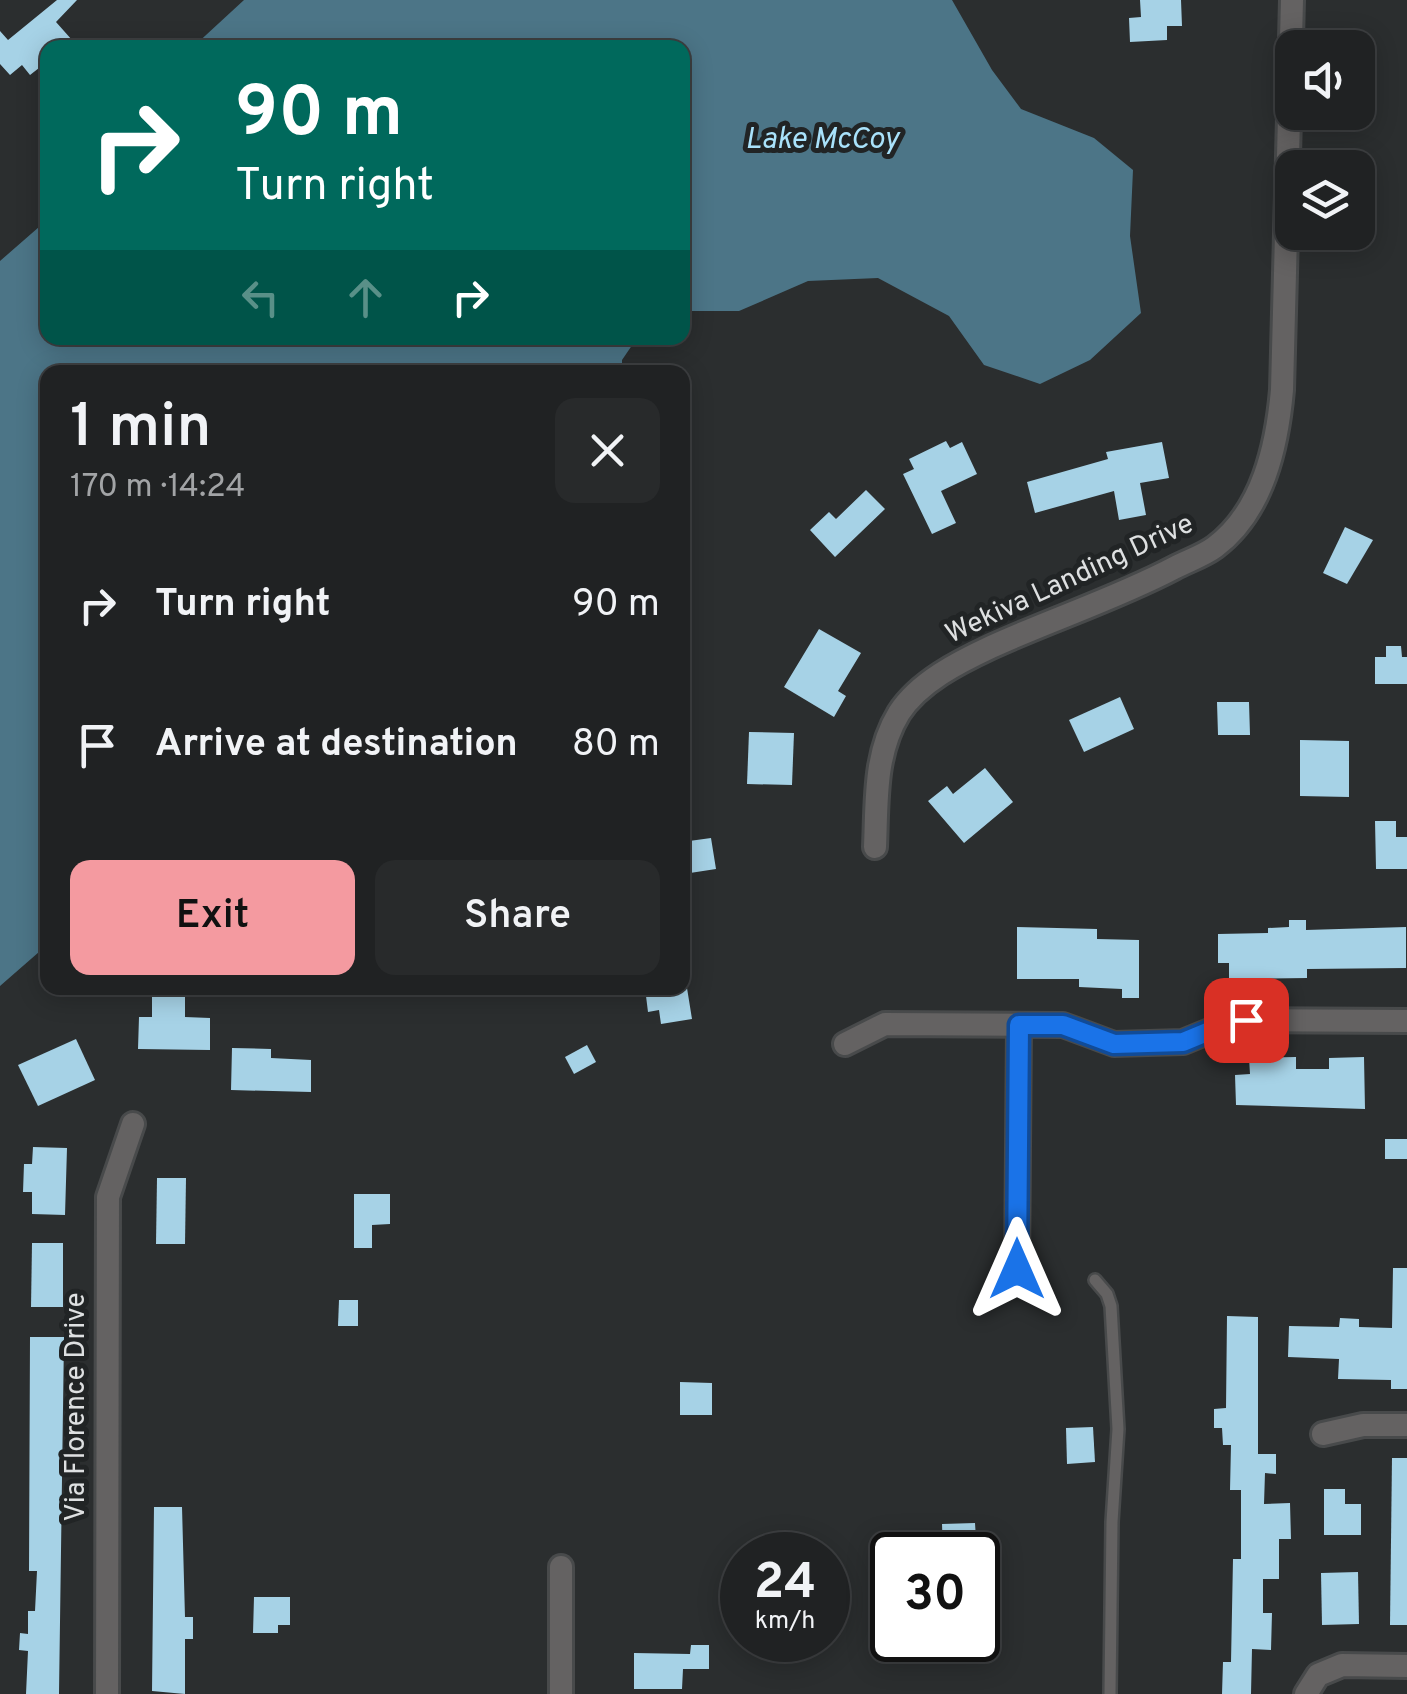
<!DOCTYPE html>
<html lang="en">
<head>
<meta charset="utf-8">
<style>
	body { margin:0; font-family:Overpass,sans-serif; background:#282a2b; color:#f1f3f6; height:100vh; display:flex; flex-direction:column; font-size:38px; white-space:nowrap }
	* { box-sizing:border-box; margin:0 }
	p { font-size:32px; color:#a2a4a6 }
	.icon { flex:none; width:55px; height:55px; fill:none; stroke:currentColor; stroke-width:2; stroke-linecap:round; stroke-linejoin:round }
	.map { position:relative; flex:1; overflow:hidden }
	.panel { position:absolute; left:40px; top:365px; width:650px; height:630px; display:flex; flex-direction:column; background:#202223; border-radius:20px; box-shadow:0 5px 25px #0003,0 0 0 2px #3d3f41 }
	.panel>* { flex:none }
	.top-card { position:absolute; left:40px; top:40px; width:650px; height:305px; border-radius:20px; box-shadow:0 5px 25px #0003,0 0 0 2px #3d3f41; background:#00695c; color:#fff; overflow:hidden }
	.fabs { position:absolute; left:1275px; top:30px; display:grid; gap:20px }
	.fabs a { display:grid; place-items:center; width:100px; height:100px; border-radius:20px; background:#202223; box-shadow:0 5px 25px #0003,0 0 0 2px #3d3f41; font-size:50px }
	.speed { position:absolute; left:720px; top:1532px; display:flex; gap:20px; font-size:50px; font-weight:700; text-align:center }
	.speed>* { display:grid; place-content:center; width:130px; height:130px; border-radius:50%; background:#202223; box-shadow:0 5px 25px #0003,0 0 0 2px #3d3f41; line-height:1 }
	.speed small { font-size:25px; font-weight:400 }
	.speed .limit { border:5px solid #111; border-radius:15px; background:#fff; color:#111 }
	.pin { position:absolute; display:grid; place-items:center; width:85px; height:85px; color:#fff; margin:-42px; border-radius:20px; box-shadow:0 5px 15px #0006 }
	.me { position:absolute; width:110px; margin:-55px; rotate:0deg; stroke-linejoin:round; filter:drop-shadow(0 0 8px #0008) }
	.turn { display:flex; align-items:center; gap:35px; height:210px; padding:0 30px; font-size:45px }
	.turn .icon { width:130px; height:130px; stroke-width:2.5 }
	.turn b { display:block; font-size:70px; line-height:85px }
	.lanes { display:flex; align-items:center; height:95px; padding:0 30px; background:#0003; justify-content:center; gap:50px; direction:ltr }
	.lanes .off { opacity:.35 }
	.round { display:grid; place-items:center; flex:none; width:105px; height:105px; border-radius:20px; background:#282a2b }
	.head { display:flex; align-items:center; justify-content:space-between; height:170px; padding:0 30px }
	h1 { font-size:60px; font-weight:600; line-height:75px }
	.cta { display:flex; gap:20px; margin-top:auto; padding:20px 30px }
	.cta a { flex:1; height:115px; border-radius:20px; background:#f49aa0; color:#111; font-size:40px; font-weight:600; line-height:115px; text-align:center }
	.cta a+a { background:#282a2b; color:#f1f3f6 }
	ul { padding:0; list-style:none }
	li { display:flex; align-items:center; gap:30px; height:140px; padding:0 30px }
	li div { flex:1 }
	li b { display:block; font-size:38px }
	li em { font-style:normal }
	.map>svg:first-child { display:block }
	.water { fill:#4c7587 }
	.building { fill:#a6d2e6 }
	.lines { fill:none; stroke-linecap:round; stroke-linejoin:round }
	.lane-casing { stroke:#484a4b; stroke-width:16 }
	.street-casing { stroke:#484a4b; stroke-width:28 }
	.lane { stroke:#646262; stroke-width:11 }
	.street { stroke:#646262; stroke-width:22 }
	.route-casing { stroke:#114b97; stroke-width:25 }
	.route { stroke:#1a73e8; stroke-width:18 }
	.labels { text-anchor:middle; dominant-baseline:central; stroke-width:10; stroke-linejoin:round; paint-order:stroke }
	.street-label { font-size:28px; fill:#dee0e1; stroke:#212425 }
	.water-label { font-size:30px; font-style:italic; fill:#a9e2fb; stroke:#212425 }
</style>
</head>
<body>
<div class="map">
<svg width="1407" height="1694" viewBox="0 0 1407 1694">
	<rect width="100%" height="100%" fill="#2b2e2f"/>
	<g class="water">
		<polygon points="244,0 952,0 992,70 1021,109 1094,138 1133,170 1130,236 1141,313 1090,360 1040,384 984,365 949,316 878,278 808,281 739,311 683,311 682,48 193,47"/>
		<polygon points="47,220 48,338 637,338 622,360 622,372 48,372 47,945 0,986 0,261"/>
	</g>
	<g class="building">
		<polygon points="57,0 77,0 56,22 72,40 64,48 48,48 48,61 30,75 22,65 10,75 0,64 0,31 8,40"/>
		<polygon points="1140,0 1181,0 1182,26 1167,26 1167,40 1130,42 1129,18 1141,17"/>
		<polygon points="946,441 950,448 962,442 977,474 941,491 956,523 932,534 903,474 914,469 909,459"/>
		<polygon points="1162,442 1169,478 1140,483 1146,515 1119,520 1114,491 1035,513 1027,482 1108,459 1106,452"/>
		<polygon points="866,490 885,509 835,557 810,530 829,512 836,519"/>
		<polygon points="1345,527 1373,540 1347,584 1323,573"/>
		<polygon points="819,629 861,653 838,691 846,696 834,717 784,687"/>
		<polygon points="1386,646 1401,646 1402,657 1407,657 1407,684 1375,684 1375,657 1386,657"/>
		<polygon points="1120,697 1134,729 1084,752 1069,720"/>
		<polygon points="1217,702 1249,702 1250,735 1218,735"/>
		<polygon points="749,732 794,733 792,785 747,784"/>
		<polygon points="1300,740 1349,741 1349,797 1300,796"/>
		<polygon points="985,768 1013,802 964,843 928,801 947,786 953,794"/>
		<polygon points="1375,821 1396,821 1396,837 1407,837 1407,869 1376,869"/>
		<polygon points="711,838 716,869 690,873 688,861 684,862 682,842"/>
		<polygon points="1289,920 1306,920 1306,930 1406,927 1406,968 1307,969 1307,978 1229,979 1229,963 1218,963 1218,934 1268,933 1268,928 1289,927"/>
		<polygon points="1017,927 1097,929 1097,939 1139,940 1139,998 1122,998 1122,989 1079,987 1079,979 1017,979"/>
		<polygon points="152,988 185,988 185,1017 210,1018 210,1050 138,1049 139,1017 152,1017"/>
		<polygon points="645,988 687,988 692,1019 661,1024 659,1010 648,1012"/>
		<polygon points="76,1039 95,1080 38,1106 18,1065"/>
		<polygon points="587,1045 596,1062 574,1074 565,1057"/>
		<polygon points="232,1048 271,1049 271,1058 311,1060 311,1092 231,1090"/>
		<polygon points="1296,1057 1296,1069 1329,1069 1329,1058 1364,1057 1365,1109 1236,1105 1235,1075 1250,1074 1249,1058"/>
		<rect x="1385" y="1139" width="22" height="20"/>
		<polygon points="33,1147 67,1148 65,1215 32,1214 32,1192 23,1192 24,1164 32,1164"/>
		<polygon points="157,1178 186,1178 185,1244 156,1244"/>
		<polygon points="354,1194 390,1194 390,1224 372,1225 372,1248 354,1248"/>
		<polygon points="32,1243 63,1243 63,1307 31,1307"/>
		<polygon points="1393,1268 1407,1268 1407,1389 1391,1389 1391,1380 1338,1379 1339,1359 1288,1357 1289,1326 1339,1327 1340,1318 1359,1319 1359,1327 1392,1328"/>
		<polygon points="339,1300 358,1300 358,1326 338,1326"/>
		<polygon points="1227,1316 1258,1317 1258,1454 1276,1454 1276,1474 1265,1473 1264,1504 1290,1503 1291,1539 1279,1539 1279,1579 1263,1579 1263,1613 1272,1613 1271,1650 1252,1649 1251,1694 1222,1694 1223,1662 1231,1662 1233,1559 1241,1559 1241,1490 1230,1490 1231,1445 1223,1445 1222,1428 1214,1428 1214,1409 1226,1408"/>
		<polygon points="30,1337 64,1337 59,1694 26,1694 28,1651 19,1650 20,1633 28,1634 28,1611 35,1611 37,1571 29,1571"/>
		<polygon points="680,1382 712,1383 712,1415 680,1415"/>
		<polygon points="1093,1427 1095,1462 1067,1464 1066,1428"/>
		<polygon points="1392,1458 1407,1458 1407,1625 1390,1625"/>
		<polygon points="1324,1489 1345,1489 1345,1504 1361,1504 1361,1535 1324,1535"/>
		<polygon points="154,1507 182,1507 185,1617 193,1617 193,1639 185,1639 185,1694 152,1691"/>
		<polygon points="975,1523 977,1555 943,1555 942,1524"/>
		<polygon points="1358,1572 1359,1624 1322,1625 1321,1573"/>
		<polygon points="254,1597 290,1597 290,1625 278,1625 278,1633 253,1633"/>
		<polygon points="691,1645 709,1645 709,1669 683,1669 682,1689 634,1689 634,1653 690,1654"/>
	</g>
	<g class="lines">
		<defs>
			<polyline id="lane" points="1095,1280 1107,1294 1111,1306 1118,1429 1112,1522 1110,1694"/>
			<g id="street">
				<path d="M875,847c2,-46 -1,-93 24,-134 20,-31 60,-51 92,-66 61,-28 124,-48 183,-79 13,-7 29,-12 41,-21 48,-36 62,-101 67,-157l10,-390"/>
				<polyline points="845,1044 885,1024 1063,1025 1114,1044 1183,1042 1229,1023 1247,1020 1407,1021"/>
				<polyline points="997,1290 1017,1269 1019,1025"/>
				<polyline points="1323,1434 1363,1425 1407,1425"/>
				<polyline points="561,1567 561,1694"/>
				<polyline points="107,1694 108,1197 133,1124"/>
				<polyline points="1306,1694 1318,1675 1342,1665 1407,1666"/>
			</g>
		</defs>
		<use href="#lane" class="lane-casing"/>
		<use href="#street" class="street-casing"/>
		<use href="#lane" class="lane"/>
		<use href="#street" class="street"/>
	</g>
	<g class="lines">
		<defs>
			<polyline id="route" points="1017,1269 1019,1025 1063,1025 1114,1044 1148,1043 1183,1042 1229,1023 1246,1020"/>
		</defs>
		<use href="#route" class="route-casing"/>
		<use href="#route" class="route"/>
	</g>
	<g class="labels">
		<g class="street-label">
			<text transform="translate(1070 580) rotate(-25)">Wekiva Landing Drive</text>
			<text transform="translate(77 1407) rotate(-90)">Via Florence Drive</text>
		</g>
		<g class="water-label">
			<text x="822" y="140">Lake McCoy</text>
		</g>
	</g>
</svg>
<div class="fabs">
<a><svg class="icon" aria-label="sound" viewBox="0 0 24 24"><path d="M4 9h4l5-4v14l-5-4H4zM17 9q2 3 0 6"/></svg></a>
<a><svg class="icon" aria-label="layers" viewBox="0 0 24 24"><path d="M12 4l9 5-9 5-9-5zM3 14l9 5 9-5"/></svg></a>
</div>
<div class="speed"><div>24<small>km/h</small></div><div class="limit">30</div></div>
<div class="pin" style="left:1246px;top:1020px;background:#d93025"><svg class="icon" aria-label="arrive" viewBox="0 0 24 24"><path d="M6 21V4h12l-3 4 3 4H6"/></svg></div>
<svg class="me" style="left:1017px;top:1269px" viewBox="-20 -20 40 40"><path d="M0-17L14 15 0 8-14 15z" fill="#1a73e8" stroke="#fff" stroke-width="4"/></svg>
<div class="top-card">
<div class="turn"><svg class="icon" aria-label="right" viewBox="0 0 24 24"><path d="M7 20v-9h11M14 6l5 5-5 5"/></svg><div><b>90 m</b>Turn right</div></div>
<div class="lanes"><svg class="icon off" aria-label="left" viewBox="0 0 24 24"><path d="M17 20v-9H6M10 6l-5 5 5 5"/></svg><svg class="icon off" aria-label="ahead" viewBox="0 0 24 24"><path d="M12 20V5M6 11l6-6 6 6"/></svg><svg class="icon" aria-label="right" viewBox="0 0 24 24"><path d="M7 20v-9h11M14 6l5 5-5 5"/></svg></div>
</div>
<section class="panel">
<div class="head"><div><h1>1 min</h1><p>170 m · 14:24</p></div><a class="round"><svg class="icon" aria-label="close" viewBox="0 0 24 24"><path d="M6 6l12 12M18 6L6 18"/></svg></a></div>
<ul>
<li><svg class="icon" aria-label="right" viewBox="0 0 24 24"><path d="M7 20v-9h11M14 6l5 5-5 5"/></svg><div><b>Turn right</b></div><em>90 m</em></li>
<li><svg class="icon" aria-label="arrive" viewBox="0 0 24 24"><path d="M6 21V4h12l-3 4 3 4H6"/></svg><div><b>Arrive at destination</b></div><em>80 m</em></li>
</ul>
<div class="cta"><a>Exit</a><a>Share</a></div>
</section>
</div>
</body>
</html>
